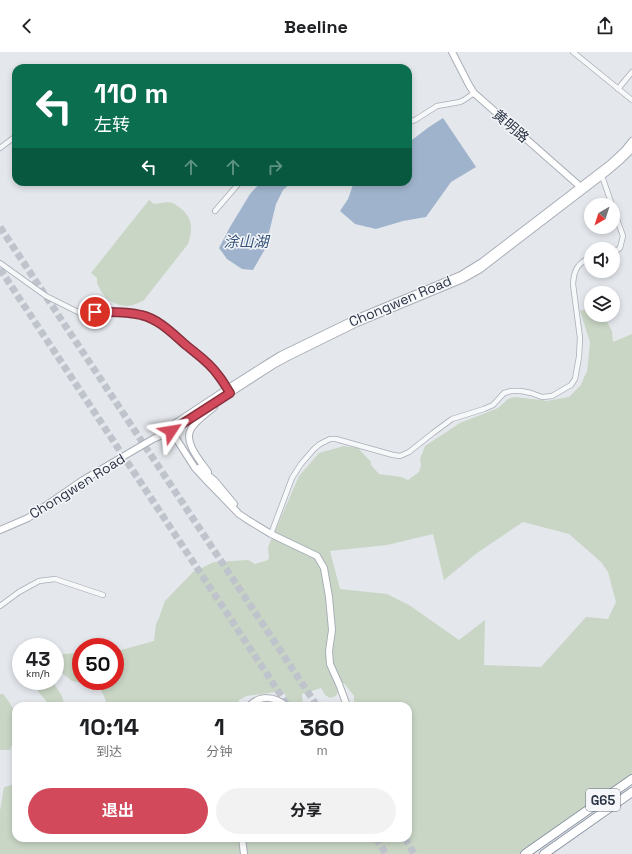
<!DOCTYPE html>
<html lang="zh">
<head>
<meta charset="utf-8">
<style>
	body { margin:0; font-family:"Space Grotesk","Noto Sans SC",sans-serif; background:#f2f2f2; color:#202124; height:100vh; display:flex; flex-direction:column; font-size:15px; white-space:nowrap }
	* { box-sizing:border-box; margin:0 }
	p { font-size:13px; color:#757577 }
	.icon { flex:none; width:22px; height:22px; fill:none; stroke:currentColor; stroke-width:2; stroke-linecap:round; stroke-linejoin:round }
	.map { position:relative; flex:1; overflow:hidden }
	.panel { position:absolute; left:12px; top:650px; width:400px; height:140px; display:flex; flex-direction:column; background:#fff; border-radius:12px; box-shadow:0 2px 6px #0003 }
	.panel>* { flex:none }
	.top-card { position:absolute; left:12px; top:12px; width:400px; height:122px; border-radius:12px; box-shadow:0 2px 6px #0003; background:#0b6e4f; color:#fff; overflow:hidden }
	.needle { width:26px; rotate:219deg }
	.tools { position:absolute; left:584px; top:146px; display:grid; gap:8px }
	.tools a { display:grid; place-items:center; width:36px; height:36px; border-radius:50%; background:#fff; box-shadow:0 2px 6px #0003; font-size:20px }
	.speed { position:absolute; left:12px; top:586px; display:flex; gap:8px; font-size:20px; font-weight:700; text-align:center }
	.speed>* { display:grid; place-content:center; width:52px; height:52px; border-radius:50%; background:#fff; box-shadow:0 2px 6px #0003; line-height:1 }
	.speed small { font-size:10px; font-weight:400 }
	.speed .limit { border:6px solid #d22; background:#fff; color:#111 }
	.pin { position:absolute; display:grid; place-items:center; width:34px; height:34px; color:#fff; margin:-17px; border:2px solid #fff; border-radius:50%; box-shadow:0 1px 4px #0007 }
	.me { position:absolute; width:44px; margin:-22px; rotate:57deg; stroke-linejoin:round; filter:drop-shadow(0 0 3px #0008) }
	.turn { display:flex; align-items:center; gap:14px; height:84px; padding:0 16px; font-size:18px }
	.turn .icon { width:52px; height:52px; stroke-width:2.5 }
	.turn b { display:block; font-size:28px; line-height:34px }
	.lanes { display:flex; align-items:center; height:38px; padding:0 16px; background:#0003; justify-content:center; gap:20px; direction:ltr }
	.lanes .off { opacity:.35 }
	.eta { display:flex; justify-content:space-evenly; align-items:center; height:68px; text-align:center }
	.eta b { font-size:24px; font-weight:700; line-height:28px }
	.button { display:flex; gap:8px; margin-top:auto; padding:8px 16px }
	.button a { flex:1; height:46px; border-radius:24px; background:#d1495b; color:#fff; font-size:16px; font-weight:700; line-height:46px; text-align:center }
	.button a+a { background:#f2f2f2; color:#202124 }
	header { display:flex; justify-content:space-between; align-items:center; height:52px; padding:0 16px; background:#fff; font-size:18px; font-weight:700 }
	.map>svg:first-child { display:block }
	.green { fill:#c9d6c5; fill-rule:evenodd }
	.water { fill:#9fb4cc }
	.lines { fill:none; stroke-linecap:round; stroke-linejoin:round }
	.primary-tunnel { stroke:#bfc3cb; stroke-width:7; stroke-dasharray:7 3.5; stroke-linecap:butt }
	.minor-casing { stroke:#a9aeb7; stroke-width:6 }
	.secondary-casing { stroke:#a9aeb7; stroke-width:8 }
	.motorway-casing { stroke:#8b94a3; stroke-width:10 }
	.minor { stroke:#f7f8fa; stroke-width:4.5 }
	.secondary { stroke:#fff; stroke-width:6 }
	.motorway { stroke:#fff; stroke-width:8 }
	.route-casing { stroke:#882f3b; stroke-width:10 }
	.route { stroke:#d1495b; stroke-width:7 }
	.labels { text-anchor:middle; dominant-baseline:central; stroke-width:3; stroke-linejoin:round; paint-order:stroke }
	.shield { fill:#f4f6f9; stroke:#676e7b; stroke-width:1 }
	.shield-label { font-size:13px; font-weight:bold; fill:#2b3445 }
	.street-label { font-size:14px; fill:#2b3445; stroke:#f4f6f9 }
	.water-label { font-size:15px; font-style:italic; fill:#34527a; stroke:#f4f6f9 }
</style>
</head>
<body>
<header><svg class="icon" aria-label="back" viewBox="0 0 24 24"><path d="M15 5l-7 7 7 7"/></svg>Beeline<svg class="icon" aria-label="share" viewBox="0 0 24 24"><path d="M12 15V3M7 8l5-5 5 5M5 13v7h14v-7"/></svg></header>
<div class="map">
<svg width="632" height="802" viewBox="0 0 632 802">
	<rect width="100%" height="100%" fill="#e4e7ec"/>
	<g class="green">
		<path d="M149,148l5,4c6,-1 14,-3 19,-1 2,1 4,3 6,4 14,10 14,22 9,37l-44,56c-2,1 -5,3 -8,4 -14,6 -32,-3 -37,-17 -2,-2 -2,-6 -2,-9l-6,-5z"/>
		<path d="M591,251v12h12l9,16 1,11 19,-8v444l-38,27 -75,49h-519v-43l4,-24 12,-3v54h392v-132h-54v-10l-10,-13 -3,2 -5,11 -6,2 -5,-3 -4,-7 -19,6 1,12h-17c1,-7 1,-11 -4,-15l-35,5 -8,4 -1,6h-130l-8,-19 -3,-2 -3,-1 -3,1 -19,-4 -17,-14v-7l8,-6 18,-1v28h34v-31h6l33,-9 2,-17 3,-6 3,-9 3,-8 28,-29 21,-10 34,-2 7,4 13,-4 1,-3 -1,-10 31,-71 20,-23 25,-7 14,2 13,14v3l8,9 22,3 7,3 11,-8 2,-7 -1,-6 5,-13 35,-23 38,-15 10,-9 6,-2 28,3 4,1 23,-4 12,-12 4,-10 2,-3 3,-30 -10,-31 7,-2zM523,470l46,12 32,28 7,10 8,30 -8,17 -22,-2 -45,50 -57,-2 1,-45 -26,20 -50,-35 -22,-11 -47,-5 -10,-38 57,-6 46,-11 11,46 33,-27z"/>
		<polygon points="36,629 52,629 62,644 64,652 66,654 46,654 46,649 37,638"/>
		<path d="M0,642h3c3,4 7,8 9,13 6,10 4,33 -2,43h-10z"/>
	</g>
	<g class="water">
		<polygon points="443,66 476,115 451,130 426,165 403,169 376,177 355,172 340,159 348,147 354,130 408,130 408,91 429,75"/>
		<polygon points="261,130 292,130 283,138 276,152 265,197 253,218 242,217 227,207 219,196 230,175 250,142"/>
	</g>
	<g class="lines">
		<g class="primary-tunnel">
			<polyline points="0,175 317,654"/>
			<polyline points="0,217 288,654"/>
			<polyline points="376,786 386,802"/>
			<polyline points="405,786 414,802"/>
		</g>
		<defs>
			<g id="minor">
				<polyline points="573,0 632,48"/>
				<polyline points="618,37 632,20"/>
				<polyline points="408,70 415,68 437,54 460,50 464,48 474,41"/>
				<polyline points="0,96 16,84"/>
				<polyline points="602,124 612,153"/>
				<polyline points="613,156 623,184 620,196 613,201"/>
				<polyline points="215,159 240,130"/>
				<polyline points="0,211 46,244 80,261 125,260 141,263 150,266 159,271 205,309 219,323 228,338"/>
				<path d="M271,482l21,-56 9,-14 13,-15 6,-5 10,-5h6l7,2 50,14 7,1 9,-4 24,-19 19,-14 32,-10 9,-4 11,-12 7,-2h10l10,2 11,4 10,-1 19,-11 4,-6 4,-22 1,-19 -7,-54c1,-15 5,-21 18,-27"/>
				<polyline points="0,554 19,540 39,529 55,527 103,543"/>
			</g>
			<g id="secondary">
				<polyline points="452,0 469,33 474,41 583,137"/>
				<polyline points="170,377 195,416 207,429 239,462 248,468 271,482 317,504 324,516 329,545 332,578 329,599 330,612 339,632 347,654"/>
				<polyline points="162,380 227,337 268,311 281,303 355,267 461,223 482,210 610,112 624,99 632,89"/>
				<polyline points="199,416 214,428 234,452"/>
				<path d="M208,420c-7,-10 -25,-30 -17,-43 4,-8 16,-16 23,-22"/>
				<polyline points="0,478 28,466 83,428 153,387 171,379 275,312 286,306 357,271 463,227 479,218 608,119 621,108 632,97"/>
				<path d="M249,654c11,-11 26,-10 37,0"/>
				<polyline points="242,786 244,802"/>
			</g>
			<g id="motorway">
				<polyline points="525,802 632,727"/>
				<polyline points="544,802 632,740"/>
			</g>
		</defs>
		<use href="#minor" class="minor-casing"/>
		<use href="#secondary" class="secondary-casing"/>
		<use href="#motorway" class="motorway-casing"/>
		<use href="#minor" class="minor"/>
		<use href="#secondary" class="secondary"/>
		<use href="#motorway" class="motorway"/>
	</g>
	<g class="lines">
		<defs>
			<path id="route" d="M95,260c15,0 31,-1 46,3 18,4 32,19 46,31 11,9 23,17 31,29 5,6 8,12 12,18l-59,38"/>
		</defs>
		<use href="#route" class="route-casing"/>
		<use href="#route" class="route"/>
	</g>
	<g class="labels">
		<rect class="shield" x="586" y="737" width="34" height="22" rx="3"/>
		<g class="shield-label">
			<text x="603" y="748">G65</text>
		</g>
		<g class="street-label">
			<text transform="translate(511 74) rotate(41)">黄明路</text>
			<text transform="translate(400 249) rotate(-23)">Chongwen Road</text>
			<text transform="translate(77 434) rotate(-32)">Chongwen Road</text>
		</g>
		<g class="water-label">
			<text x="246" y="189">涂山湖</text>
		</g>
	</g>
</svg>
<div class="tools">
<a><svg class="needle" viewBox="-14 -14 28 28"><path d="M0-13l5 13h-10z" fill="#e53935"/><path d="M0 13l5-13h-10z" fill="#757577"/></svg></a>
<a><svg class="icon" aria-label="sound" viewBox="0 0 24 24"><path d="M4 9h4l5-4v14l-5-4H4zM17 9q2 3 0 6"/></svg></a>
<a><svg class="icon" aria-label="layers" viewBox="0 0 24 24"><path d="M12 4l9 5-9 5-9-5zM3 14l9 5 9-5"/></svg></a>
</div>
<div class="speed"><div>43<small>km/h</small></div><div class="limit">50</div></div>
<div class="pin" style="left:95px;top:260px;background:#d93025"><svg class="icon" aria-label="arrive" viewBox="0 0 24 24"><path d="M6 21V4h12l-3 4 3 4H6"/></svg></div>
<svg class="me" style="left:171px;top:379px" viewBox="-20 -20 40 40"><path d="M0-17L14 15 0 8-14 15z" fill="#d1495b" stroke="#fff" stroke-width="4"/></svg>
<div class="top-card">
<div class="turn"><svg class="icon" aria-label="left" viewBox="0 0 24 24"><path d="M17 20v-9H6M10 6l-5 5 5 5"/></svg><div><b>110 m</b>左转</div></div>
<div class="lanes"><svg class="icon" aria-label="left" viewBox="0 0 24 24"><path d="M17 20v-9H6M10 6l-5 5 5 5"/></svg><svg class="icon off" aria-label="ahead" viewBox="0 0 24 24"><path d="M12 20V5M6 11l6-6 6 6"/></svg><svg class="icon off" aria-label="ahead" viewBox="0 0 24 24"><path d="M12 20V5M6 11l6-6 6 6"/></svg><svg class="icon off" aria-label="right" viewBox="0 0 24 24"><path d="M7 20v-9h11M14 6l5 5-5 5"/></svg></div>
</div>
<section class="panel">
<div class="eta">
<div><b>10:14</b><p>到达</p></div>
<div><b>1</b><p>分钟</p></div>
<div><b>360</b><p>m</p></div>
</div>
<div class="button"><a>退出</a><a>分享</a></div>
</section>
</div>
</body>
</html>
